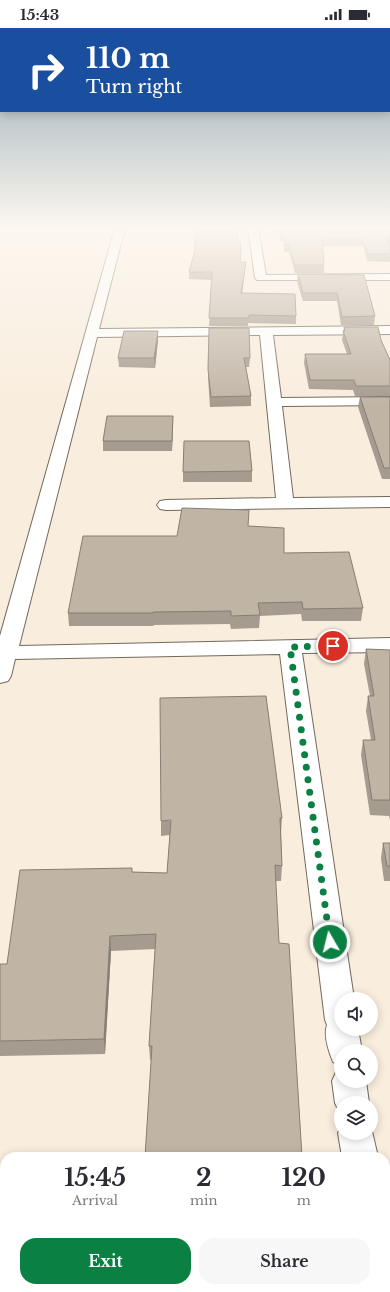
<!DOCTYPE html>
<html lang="en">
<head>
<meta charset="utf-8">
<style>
	body { margin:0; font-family:"Libre Baskerville",serif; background:#f7f7f7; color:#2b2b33; height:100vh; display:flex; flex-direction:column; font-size:15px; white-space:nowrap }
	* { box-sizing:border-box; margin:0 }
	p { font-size:13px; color:#7c7c81 }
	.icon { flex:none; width:22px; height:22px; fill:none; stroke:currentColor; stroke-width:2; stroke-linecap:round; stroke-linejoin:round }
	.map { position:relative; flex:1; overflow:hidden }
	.side { position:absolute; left:0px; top:1124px; width:390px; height:140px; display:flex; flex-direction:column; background:#fff; border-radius:16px 16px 0 0; box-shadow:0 2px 10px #0003 }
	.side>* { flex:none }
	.top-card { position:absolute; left:0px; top:0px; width:390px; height:84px; box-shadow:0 2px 10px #0003; background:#1a4fa0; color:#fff; overflow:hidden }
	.tools { position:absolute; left:334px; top:964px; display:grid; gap:8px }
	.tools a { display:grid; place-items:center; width:44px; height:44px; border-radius:50%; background:#fff; box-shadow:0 2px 10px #0003; font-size:20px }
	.pin { position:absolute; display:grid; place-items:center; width:34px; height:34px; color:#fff; margin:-17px; border:2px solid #fff; border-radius:50%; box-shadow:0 1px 4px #0007 }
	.me { position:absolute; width:44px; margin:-22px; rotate:352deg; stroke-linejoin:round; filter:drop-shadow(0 0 3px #0008) }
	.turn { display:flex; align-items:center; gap:14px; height:84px; padding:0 20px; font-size:18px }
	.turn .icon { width:52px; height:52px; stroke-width:2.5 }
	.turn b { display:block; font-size:28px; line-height:34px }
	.eta { display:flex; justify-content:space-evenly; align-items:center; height:68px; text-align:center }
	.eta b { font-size:24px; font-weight:800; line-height:28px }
	.action { display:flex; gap:8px; margin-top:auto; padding:8px 20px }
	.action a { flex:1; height:46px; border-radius:16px; background:#0b8043; color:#fff; font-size:16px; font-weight:800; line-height:46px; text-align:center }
	.action a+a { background:#f7f7f7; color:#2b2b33 }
	.status { display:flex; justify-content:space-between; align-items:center; height:28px; padding:0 20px; background:#fff; direction:ltr }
	.status svg { height:11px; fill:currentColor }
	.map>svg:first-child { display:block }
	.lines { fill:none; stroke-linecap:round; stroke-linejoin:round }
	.minor-casing { stroke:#73695b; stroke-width:2 }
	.minor { fill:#fff; fill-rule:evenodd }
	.wall { fill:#a59b8e }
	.shaded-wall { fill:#867e74 }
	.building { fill:#c0b4a5; stroke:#867e74 }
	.route { stroke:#0b8043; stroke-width:7; stroke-dasharray:0 12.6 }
</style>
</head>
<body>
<div class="status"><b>15:43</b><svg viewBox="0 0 49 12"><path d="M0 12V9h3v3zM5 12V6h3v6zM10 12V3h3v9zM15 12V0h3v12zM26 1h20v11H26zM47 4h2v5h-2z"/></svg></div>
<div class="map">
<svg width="390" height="1264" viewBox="0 0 390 1264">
	<rect width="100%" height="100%" fill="#f9eddd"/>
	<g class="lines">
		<defs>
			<g id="minor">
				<path d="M115,200h10l-26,101 291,-3v8l-117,1 8,63 109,-1v8l-108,1 11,92 97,-1v10l-224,3 -6,-1 -3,-4 3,-4 6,-1 110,-2 -16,-163 -163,2 -78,309 371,-8v14l-88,1 52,346h-13v30h17l4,22h-21v14l-8,-3c-4,-10 -10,-26 -6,-37l-2,-5 -45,-366 -265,5 -4,17 -3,5 -8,2v-47z"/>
				<polygon points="248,200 258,200 266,247 390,246 390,252 257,252 255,250"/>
				<polygon points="341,1040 341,1053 366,1053 369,1075 341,1075 341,1087 335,1075 332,1053 337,1042"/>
				<polygon points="341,1099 341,1105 371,1105 371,1099 378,1129 342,1129 338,1105"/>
				<polygon points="385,1242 390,1244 390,1264 358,1264 358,1259 385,1259"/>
			</g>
		</defs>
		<use href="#minor" class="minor-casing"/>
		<use href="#minor" class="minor"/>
	</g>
	<g class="wall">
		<polygon points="274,200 390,200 390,234 367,233 363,218 323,218 324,237 324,245 295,245 289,224 284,224 284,213 280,213 280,205 274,205"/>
		<polygon points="237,213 241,230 240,234 245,242 242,265 296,288 296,296 248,295 248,298 209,298 212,252 189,251 189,244 195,222"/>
		<polygon points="298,246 364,247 375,288 374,297 341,297 337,273 303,273 297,254"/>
		<polygon points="344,299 381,312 390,332 390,368 355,368 353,362 309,361 304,335 305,326 347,326 342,312"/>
		<polygon points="209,300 250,330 249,339 246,339 251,368 251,378 210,379 208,350"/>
		<polygon points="158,312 155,340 119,339 118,330"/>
		<polygon points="360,369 390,369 390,451 382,451 358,379"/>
		<polygon points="173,388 172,423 103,423 103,413"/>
		<polygon points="252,443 252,454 183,454 183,444"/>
		<polygon points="248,498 284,525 363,580 361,593 302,593 301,586 260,588 259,600 231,601 230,596 154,597 153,598 69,598 68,585 177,508"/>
		<polygon points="366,621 390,622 390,792 389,788 370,787 361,727 363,712 371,712 366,683 368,668 370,668 364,636"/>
		<polygon points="282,790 281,805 282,838 281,853 276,853 151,1032 150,1032 149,1018 155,921 111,923 105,1026 0,1028 0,936 7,936 132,840 132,844 167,845 170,807 161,808 161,793"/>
		<polygon points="383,815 390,815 390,853 384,853 381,830"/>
		<polygon points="5,1259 282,1259 282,1264 0,1264"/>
	</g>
	<g class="shaded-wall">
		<polygon points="246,234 245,242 241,273 241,265"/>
		<polygon points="158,303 158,312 155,340 154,330"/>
		<polygon points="173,388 173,399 172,423 172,413"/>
		<polygon points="110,908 111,923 105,1026 104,1011"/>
	</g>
	<g class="building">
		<polygon points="195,200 238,200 237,213 240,213 241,223 240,234 246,234 241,265 295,266 296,288 249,287 249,290 209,290 212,244 189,244 195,222"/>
		<polygon points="280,200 390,200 390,212 387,212 390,220 390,226 368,226 363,211 322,211 324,237 295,237 289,217 284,216 284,206 280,206"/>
		<polygon points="298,246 364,247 375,288 342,289 337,265 303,265"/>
		<polygon points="344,299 378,299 381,312 390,332 390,358 356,358 354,352 310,352 305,326 351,326 343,303 345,303"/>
		<polygon points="209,300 249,300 250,330 244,330 251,368 211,369 208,341"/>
		<polygon points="124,303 158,303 154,330 118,330"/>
		<polygon points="360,369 390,369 390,440 384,440"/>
		<polygon points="107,388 173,388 172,413 103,413"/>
		<polygon points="184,413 249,413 252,443 183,444"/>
		<polygon points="182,480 249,482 248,498 284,500 284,525 349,524 363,580 303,581 302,574 258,575 260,587 231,588 231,583 153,584 153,585 68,585 83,508 177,508"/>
		<polygon points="366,621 390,622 390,772 372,772 363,712 375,712 368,668 374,668"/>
		<polygon points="266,668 282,790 280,790 282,838 275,837 279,915 289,916 302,1129 145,1129 152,1018 149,1018 156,906 110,908 104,1011 0,1013 0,936 7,936 20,842 132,840 132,844 167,845 171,792 161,793 160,670"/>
		<polygon points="383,815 390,815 390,838 387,838"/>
		<polygon points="117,1125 117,1129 83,1129"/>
		<polygon points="5,1138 5,1259 100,1259 100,1264 0,1264 0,1139"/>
		<polygon points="143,1259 282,1259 282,1264 142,1264"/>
	</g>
	<linearGradient id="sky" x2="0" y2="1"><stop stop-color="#91a5b2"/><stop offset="0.53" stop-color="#fcf7f0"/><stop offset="1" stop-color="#fcf7f0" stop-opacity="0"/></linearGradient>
	<rect width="390" height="377" fill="url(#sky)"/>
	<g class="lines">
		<polyline class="route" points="330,914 290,619 333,618"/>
	</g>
</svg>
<div class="tools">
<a><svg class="icon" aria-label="sound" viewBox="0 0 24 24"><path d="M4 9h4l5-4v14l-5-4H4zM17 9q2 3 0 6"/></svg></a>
<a><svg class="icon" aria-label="search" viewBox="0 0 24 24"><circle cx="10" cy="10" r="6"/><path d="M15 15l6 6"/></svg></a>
<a><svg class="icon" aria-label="layers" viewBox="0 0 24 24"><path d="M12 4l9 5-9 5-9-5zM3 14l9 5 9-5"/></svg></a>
</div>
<div class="pin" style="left:333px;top:618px;background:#d93025"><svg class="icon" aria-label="arrive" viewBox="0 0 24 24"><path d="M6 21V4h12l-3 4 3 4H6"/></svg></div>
<svg class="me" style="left:330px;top:914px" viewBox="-20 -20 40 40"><circle r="17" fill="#0b8043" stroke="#fff" stroke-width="3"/><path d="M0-11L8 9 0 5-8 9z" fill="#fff"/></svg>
<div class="top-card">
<div class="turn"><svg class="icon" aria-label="right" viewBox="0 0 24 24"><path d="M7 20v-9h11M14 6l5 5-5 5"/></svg><div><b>110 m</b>Turn right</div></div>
</div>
<section class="side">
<div class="eta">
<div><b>15:45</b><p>Arrival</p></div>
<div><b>2</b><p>min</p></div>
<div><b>120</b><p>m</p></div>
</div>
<div class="action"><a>Exit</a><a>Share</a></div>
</section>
</div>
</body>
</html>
